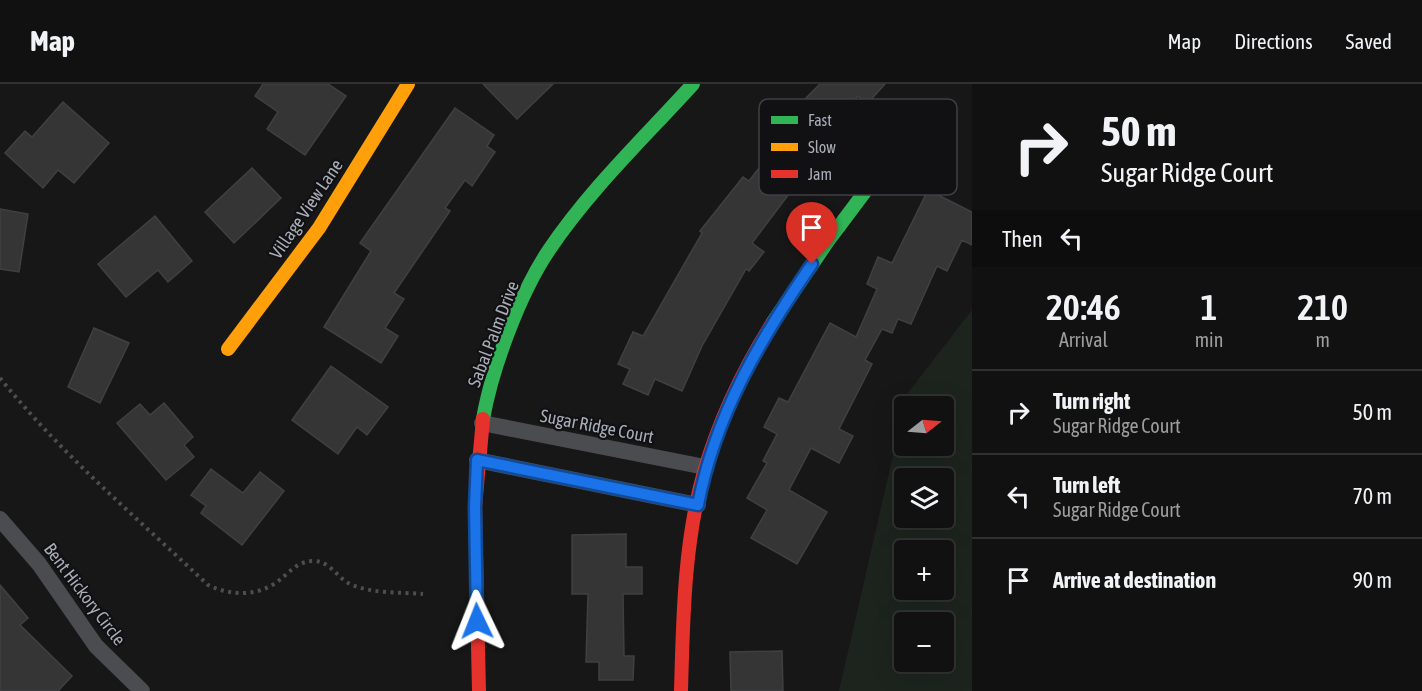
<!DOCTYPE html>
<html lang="en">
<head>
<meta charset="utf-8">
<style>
	body { margin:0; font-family:"Asap Condensed",sans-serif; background:#1a1a1a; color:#f1f3f6; height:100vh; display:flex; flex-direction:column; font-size:22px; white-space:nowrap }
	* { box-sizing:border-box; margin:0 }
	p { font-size:20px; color:#9c9d9f }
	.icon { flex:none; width:33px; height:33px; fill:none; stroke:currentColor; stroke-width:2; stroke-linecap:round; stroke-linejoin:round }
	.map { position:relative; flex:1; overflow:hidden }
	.sheet { display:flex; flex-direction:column; background:#111; width:450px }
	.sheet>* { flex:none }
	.guide { background:#111; color:#f1f3f6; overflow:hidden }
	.needle { width:39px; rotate:73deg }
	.fabs { position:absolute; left:894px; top:312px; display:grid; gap:12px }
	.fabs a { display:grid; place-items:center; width:60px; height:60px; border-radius:6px; background:#111; box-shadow:0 6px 24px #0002,0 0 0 2px #303131; font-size:30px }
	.pin { position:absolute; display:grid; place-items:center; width:51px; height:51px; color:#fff; margin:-62px -26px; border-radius:50% 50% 50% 0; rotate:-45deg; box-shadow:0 0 6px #0007 }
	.pin .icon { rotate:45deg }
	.me { position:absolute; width:66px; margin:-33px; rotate:358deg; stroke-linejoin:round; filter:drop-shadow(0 0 4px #0008) }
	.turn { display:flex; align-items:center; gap:21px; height:126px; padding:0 30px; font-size:27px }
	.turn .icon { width:78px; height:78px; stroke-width:2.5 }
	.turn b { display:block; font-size:42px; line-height:51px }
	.then { display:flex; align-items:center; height:57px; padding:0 30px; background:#0003; gap:12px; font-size:22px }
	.eta { display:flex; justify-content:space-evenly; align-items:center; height:102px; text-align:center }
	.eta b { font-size:36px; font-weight:600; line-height:42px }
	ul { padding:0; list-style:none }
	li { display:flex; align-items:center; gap:18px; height:84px; padding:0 30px; border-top:2px solid #303131 }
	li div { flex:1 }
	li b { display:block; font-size:22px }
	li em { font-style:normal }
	header { display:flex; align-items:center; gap:36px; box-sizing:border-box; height:84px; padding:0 30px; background:#111; border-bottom:2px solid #303131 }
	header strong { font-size:28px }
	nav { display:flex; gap:33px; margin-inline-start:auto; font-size:21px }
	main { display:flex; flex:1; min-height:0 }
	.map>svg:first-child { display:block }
	.green { fill:#1d241e; fill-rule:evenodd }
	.building { fill:#353536; stroke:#3f4043; stroke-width:1.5 }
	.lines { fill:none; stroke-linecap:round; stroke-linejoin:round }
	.path { stroke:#4d4e52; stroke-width:4; stroke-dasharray:3 4.5; stroke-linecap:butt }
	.street { stroke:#4b4c50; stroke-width:16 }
	.fast { stroke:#30b455; stroke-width:14 }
	.slow { stroke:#ff9f0a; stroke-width:14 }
	.jam { stroke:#e5322d; stroke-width:14 }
	.route-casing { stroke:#114b97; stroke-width:15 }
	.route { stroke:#1a73e8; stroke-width:10 }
	.labels { text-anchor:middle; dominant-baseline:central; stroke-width:4.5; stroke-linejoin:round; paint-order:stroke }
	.street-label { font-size:18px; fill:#a8adb8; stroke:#111113 }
	.key { fill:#111113; stroke:#3e4045; stroke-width:1.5 }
	.key-label { font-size:16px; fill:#a8adb8 }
</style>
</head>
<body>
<header>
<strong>Map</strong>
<nav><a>Map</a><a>Directions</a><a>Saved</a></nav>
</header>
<main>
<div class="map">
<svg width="972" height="607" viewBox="0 0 972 607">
	<rect width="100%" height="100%" fill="#171717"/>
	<path class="green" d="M972,226v381h-133l68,-297zM904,322h40v40h-40zM904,394h40v40h-40zM904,466h40v40h-40zM904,538h40v40h-40z"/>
	<g class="building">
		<polygon points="263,0 328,0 346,12 305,71 267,45 278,28 255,12"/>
		<polygon points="483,0 553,0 517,35"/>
		<polygon points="820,0 885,0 867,20 858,12 818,55 826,61 752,159 764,168 749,187 746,185 702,262 682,307 655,295 648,311 623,300 630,285 618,280 633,248 643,252 702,149 700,147 743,93 749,97 810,18 806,14"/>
		<polygon points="63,18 109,59 74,99 58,86 43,104 5,69 25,47 32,53"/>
		<polygon points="455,24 494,51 487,62 495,68 472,102 465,96 445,124 450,127 394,209 404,215 385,244 398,252 381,279 324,243 371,167 360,159"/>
		<polygon points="252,84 281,114 234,159 205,128"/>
		<polygon points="928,106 972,128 972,161 962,156 947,187 937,182 911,240 898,235 892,249 882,245 865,276 872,280 839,345 853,352 839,379 811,364 789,406 827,428 797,480 751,454 767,426 747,414 767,379 763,377 777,350 764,343 779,314 788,318 830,239 856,253 877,205 867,200 878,173 892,179"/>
		<polygon points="0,125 28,130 19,188 0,185"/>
		<polygon points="155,132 192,177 168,198 158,186 126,213 98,180"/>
		<polygon points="94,244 129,259 100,319 68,303"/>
		<polygon points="331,282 388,323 367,351 357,343 338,370 292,336"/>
		<polygon points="164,319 193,353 184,361 194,373 166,396 117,339 140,320 150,331"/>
		<polygon points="211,385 243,409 260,388 284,407 242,461 201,429 206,422 191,411"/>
		<polygon points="626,450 626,483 642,483 642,510 623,510 624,572 634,572 633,596 599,596 599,578 586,578 588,510 572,510 572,451"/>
		<polygon points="0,501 28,534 20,541 72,592 58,607 0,607"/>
		<polygon points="782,567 783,607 731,607 730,568"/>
	</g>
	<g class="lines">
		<path class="path" d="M0,294c61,76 137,140 208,207 21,10 45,12 66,-1 14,-9 21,-22 38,-23 18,-1 25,17 38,23 22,10 50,8 73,10"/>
		<g class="street">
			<polyline points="482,339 705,383"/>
			<polyline points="477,376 698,421"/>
			<polyline points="0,435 39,480 96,562 142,607"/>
		</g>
		<g class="fast">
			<polyline points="773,238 828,157 921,33"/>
			<path d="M483,335c9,-51 37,-126 66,-169 41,-61 95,-112 144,-166"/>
		</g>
		<polyline class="slow" points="228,265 319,144 408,0"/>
		<g class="jam">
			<polyline points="479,607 475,423 483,335"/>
			<path d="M681,607c2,-72 3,-149 23,-219 15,-52 40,-104 69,-150"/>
		</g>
	</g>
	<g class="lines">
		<defs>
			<path id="route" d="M477,537l-2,-114 2,-47 221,45c17,-90 63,-167 114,-241"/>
		</defs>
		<use href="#route" class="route-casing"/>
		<use href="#route" class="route"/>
	</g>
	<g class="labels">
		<g class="street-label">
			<text transform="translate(306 125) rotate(-56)">Village View Lane</text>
			<text transform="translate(493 250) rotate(-69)">Sabal Palm Drive</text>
			<text transform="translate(597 342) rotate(11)">Sugar Ridge Court</text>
			<text transform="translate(85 510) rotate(53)">Bent Hickory Circle</text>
		</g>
	</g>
	<rect x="759" y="15" width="198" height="96" rx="9" class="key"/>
	<rect x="771" y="32" width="27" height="8" fill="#30b455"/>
	<rect x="771" y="59" width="27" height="8" fill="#ff9f0a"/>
	<rect x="771" y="86" width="27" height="8" fill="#e5322d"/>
	<g class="key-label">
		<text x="808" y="42">Fast</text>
		<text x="808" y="69">Slow</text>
		<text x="808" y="96">Jam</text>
	</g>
</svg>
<div class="fabs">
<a><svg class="needle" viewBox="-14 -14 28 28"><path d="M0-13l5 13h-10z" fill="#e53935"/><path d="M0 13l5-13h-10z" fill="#9c9d9f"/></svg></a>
<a><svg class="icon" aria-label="layers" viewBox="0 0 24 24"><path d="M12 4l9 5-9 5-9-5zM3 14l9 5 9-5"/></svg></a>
<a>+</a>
<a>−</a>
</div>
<div class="pin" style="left:812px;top:180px;background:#d93025"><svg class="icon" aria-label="arrive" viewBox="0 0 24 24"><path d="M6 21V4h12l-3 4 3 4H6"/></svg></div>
<svg class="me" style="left:477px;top:537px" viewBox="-20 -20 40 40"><path d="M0-17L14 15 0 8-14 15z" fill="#1a73e8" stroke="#fff" stroke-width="4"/></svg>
</div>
<section class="sheet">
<div class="guide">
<div class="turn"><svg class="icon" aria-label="right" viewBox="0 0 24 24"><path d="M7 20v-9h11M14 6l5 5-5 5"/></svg><div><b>50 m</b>Sugar Ridge Court</div></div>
<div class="then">Then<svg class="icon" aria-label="left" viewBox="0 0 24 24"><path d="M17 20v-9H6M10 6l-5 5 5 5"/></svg></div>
</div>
<div class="eta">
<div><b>20:46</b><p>Arrival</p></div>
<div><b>1</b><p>min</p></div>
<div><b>210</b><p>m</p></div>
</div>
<ul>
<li><svg class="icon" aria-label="right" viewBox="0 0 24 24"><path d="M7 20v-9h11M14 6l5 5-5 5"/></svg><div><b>Turn right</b><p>Sugar Ridge Court</p></div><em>50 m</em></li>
<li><svg class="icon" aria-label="left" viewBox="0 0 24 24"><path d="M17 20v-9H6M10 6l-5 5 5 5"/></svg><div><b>Turn left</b><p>Sugar Ridge Court</p></div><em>70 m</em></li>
<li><svg class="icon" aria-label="arrive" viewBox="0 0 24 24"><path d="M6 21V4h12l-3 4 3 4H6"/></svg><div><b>Arrive at destination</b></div><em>90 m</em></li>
</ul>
</section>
</main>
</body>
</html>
